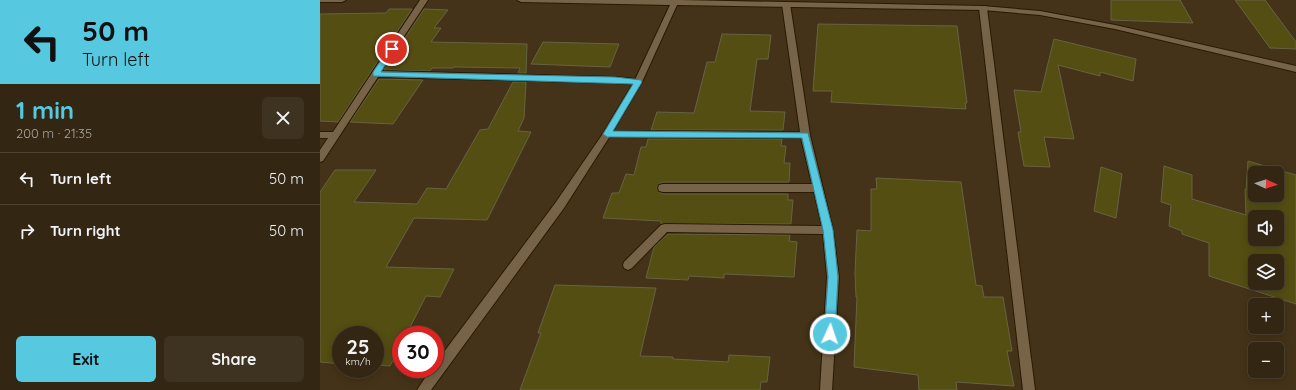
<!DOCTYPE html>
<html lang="en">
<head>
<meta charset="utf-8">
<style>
	body { margin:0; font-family:Quicksand,sans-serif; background:#3e3220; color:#f1f3f6; height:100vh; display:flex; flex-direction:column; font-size:15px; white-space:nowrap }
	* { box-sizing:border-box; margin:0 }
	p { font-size:13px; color:#a9a59f }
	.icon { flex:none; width:22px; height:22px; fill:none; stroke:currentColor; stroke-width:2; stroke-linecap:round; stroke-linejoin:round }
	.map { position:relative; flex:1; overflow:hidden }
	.details { display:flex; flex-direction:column; background:#332612; width:320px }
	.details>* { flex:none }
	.hud { background:#56c9e0; color:#111; overflow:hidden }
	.needle { width:26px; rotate:93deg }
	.fabs { position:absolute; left:928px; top:166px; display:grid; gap:8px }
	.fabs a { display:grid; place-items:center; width:36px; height:36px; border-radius:6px; background:#332612; box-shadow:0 2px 10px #0003,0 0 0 1px #4e4332; font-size:20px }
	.speed { position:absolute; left:12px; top:326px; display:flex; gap:8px; font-size:20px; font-weight:700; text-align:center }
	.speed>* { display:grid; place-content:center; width:52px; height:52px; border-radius:50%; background:#332612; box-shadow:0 2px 10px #0003,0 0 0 1px #4e4332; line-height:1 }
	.speed small { font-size:10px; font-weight:400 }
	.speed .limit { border:6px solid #d22; background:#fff; color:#111 }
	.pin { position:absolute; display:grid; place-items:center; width:34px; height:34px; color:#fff; margin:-17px; border:2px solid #fff; border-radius:50%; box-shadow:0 1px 4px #0007 }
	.me { position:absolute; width:44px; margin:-22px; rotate:3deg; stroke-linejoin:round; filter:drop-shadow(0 0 3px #0008) }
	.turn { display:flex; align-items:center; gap:14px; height:84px; padding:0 16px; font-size:18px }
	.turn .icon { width:52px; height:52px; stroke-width:2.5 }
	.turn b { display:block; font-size:28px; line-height:34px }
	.round { display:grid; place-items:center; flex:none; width:42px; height:42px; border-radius:6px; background:#3e3220 }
	.head { display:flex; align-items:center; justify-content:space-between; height:68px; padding:0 16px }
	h1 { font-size:24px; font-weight:800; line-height:30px; color:#56c9e0 }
	.primary-button { display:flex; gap:8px; margin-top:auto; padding:8px 16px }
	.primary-button a { flex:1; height:46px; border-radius:6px; background:#56c9e0; color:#111; font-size:16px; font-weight:800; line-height:46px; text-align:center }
	.primary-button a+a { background:#3e3220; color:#f1f3f6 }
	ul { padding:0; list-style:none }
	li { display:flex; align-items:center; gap:12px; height:52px; padding:0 16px; border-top:1px solid #4e4332 }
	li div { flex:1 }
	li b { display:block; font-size:15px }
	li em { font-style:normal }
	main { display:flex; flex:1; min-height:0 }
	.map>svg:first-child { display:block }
	.building { fill:#544e13; stroke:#666343; fill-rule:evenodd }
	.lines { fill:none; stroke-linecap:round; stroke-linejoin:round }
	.street-casing { stroke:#2a1a01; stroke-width:2 }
	.secondary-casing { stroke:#2a1a01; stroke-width:2 }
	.street { fill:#776347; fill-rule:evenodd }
	.secondary { fill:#776347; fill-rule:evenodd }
	.route { fill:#56c9e0; stroke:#388392 }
</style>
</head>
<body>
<main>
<section class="details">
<div class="hud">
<div class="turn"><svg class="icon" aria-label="left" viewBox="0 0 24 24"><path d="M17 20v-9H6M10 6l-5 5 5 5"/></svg><div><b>50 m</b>Turn left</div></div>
</div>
<div class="head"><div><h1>1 min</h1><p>200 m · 21:35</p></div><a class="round"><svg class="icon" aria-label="close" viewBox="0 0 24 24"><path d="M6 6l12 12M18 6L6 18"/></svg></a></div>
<ul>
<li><svg class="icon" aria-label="left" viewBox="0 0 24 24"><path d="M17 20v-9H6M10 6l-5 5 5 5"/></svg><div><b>Turn left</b></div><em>50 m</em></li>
<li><svg class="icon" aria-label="right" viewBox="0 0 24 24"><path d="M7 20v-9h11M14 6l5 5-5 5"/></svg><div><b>Turn right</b></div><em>50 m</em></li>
</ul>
<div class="primary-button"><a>Exit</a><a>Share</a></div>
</section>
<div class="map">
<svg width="976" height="390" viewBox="0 0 976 390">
	<rect width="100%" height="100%" fill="#443318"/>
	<g class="building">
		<polygon points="791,0 860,0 873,23 791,20"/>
		<polygon points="915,0 945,0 976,42 976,49 950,48"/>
		<polygon points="69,9 92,9 18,122 0,121 0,14 66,13"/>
		<polygon points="104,9 128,10 114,28 121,28 111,42 207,44 206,73 198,73 200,68 134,67 133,68 112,68 110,71 64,70"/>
		<polygon points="498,24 637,26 647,103 645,103 646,109 511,102 512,91 493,91"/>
		<polygon points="402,34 451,35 448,59 437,59 430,111 465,112 463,130 331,130 337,112 374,113 387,62 395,62"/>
		<polygon points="734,39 816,59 813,81 780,72 780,76 738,65 754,139 724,137 730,167 704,166 698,132 701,132 694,90 721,92"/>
		<polygon points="223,42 299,44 290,67 211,64"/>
		<polygon points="59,79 103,80 73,124 30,122"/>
		<polygon points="193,82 206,82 204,118 198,131 211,132 167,220 94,218 66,267 134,269 120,297 106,296 86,335 81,335 81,344 70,366 55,365 55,335 21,335 21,364 0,362 0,192 15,170 56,170 34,202 97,204 107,188 126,189 160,130 168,129"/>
		<polygon points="328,139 462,139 461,146 466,146 464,163 470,163 469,182 343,182 339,184 337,188 339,192 343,194 468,194 468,200 473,200 471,224 341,224 341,221 283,218 292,193 299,193 306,174 314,175 321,147 326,147"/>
		<path d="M928,161l48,14v129l-87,-28v-33l-27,-9v-3l-13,-5 2,-21 -10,-3 3,-36 28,9v24l54,16 -1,-26 1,1zM935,173h22v22h-22zM935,217h22v22h-22zM935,261h22v22h-22z"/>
		<polygon points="781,167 802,174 796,218 774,211"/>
		<polygon points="556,178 641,182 656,285 662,286 664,297 683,297 692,351 687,351 694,386 636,382 637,390 599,390 598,375 534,367 537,297 536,297 535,273 537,230 551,231 551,189 557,189"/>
		<polygon points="348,234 470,235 469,241 477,242 474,277 404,274 404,278 369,276 368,280 326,278 334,247"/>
		<polygon points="235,285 336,288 320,356 353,357 353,359 408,362 409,355 450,357 447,382 441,382 440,390 200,390 221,333 218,333"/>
	</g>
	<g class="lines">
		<defs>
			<g id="street">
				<polygon points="100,0 108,0 61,71 295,77 318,79 322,82 318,85 295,83 58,77 3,161 0,162 0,150 8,138 0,138 0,132 13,132"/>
				<polygon points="463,2 466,2 470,4 490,135 513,230 519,277 512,390 500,390 507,277 503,234 347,232 312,268 308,270 304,268 303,265 304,262 341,225 345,224 502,226 494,192 343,192 339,191 338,188 339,185 343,184 492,184 481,138 287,137 282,134 287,131 480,132 462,4"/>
				<polygon points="660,6 666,6 667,8 715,390 703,390 659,8"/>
			</g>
			<g id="secondary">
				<polygon points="0,0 26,0 22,2 0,2"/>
				<polygon points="197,0 360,0 663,6 720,11 795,25 976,66 976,72 795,29 720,15 663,10 357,5 322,82 290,136 244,208 111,390 97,390 111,369 115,369 115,364 236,202 284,132 314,82 350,5 201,2"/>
			</g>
		</defs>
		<use href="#street" class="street-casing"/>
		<use href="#secondary" class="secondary-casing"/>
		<use href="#street" class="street"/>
		<use href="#secondary" class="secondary"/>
	</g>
	<polygon class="route" points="72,47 75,49 61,72 295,77 321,80 322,82 293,131 488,133 513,230 518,277 515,334 514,337 510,339 506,337 504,334 508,277 503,230 482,138 287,137 283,134 313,84 53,76 53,72 69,48"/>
</svg>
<div class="fabs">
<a><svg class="needle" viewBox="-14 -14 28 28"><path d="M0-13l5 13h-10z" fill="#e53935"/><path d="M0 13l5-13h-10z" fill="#a9a59f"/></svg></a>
<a><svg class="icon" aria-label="sound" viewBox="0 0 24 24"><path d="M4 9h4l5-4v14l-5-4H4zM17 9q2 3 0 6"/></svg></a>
<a><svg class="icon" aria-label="layers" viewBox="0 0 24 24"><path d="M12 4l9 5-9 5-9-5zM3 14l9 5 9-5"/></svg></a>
<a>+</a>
<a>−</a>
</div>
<div class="speed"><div>25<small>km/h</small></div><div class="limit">30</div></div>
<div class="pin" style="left:72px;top:49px;background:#d93025"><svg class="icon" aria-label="arrive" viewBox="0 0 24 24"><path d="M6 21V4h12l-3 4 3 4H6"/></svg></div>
<svg class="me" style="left:510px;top:334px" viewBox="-20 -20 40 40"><circle r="17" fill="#56c9e0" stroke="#fff" stroke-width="3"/><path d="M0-11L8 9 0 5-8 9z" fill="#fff"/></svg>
</div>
</main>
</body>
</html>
